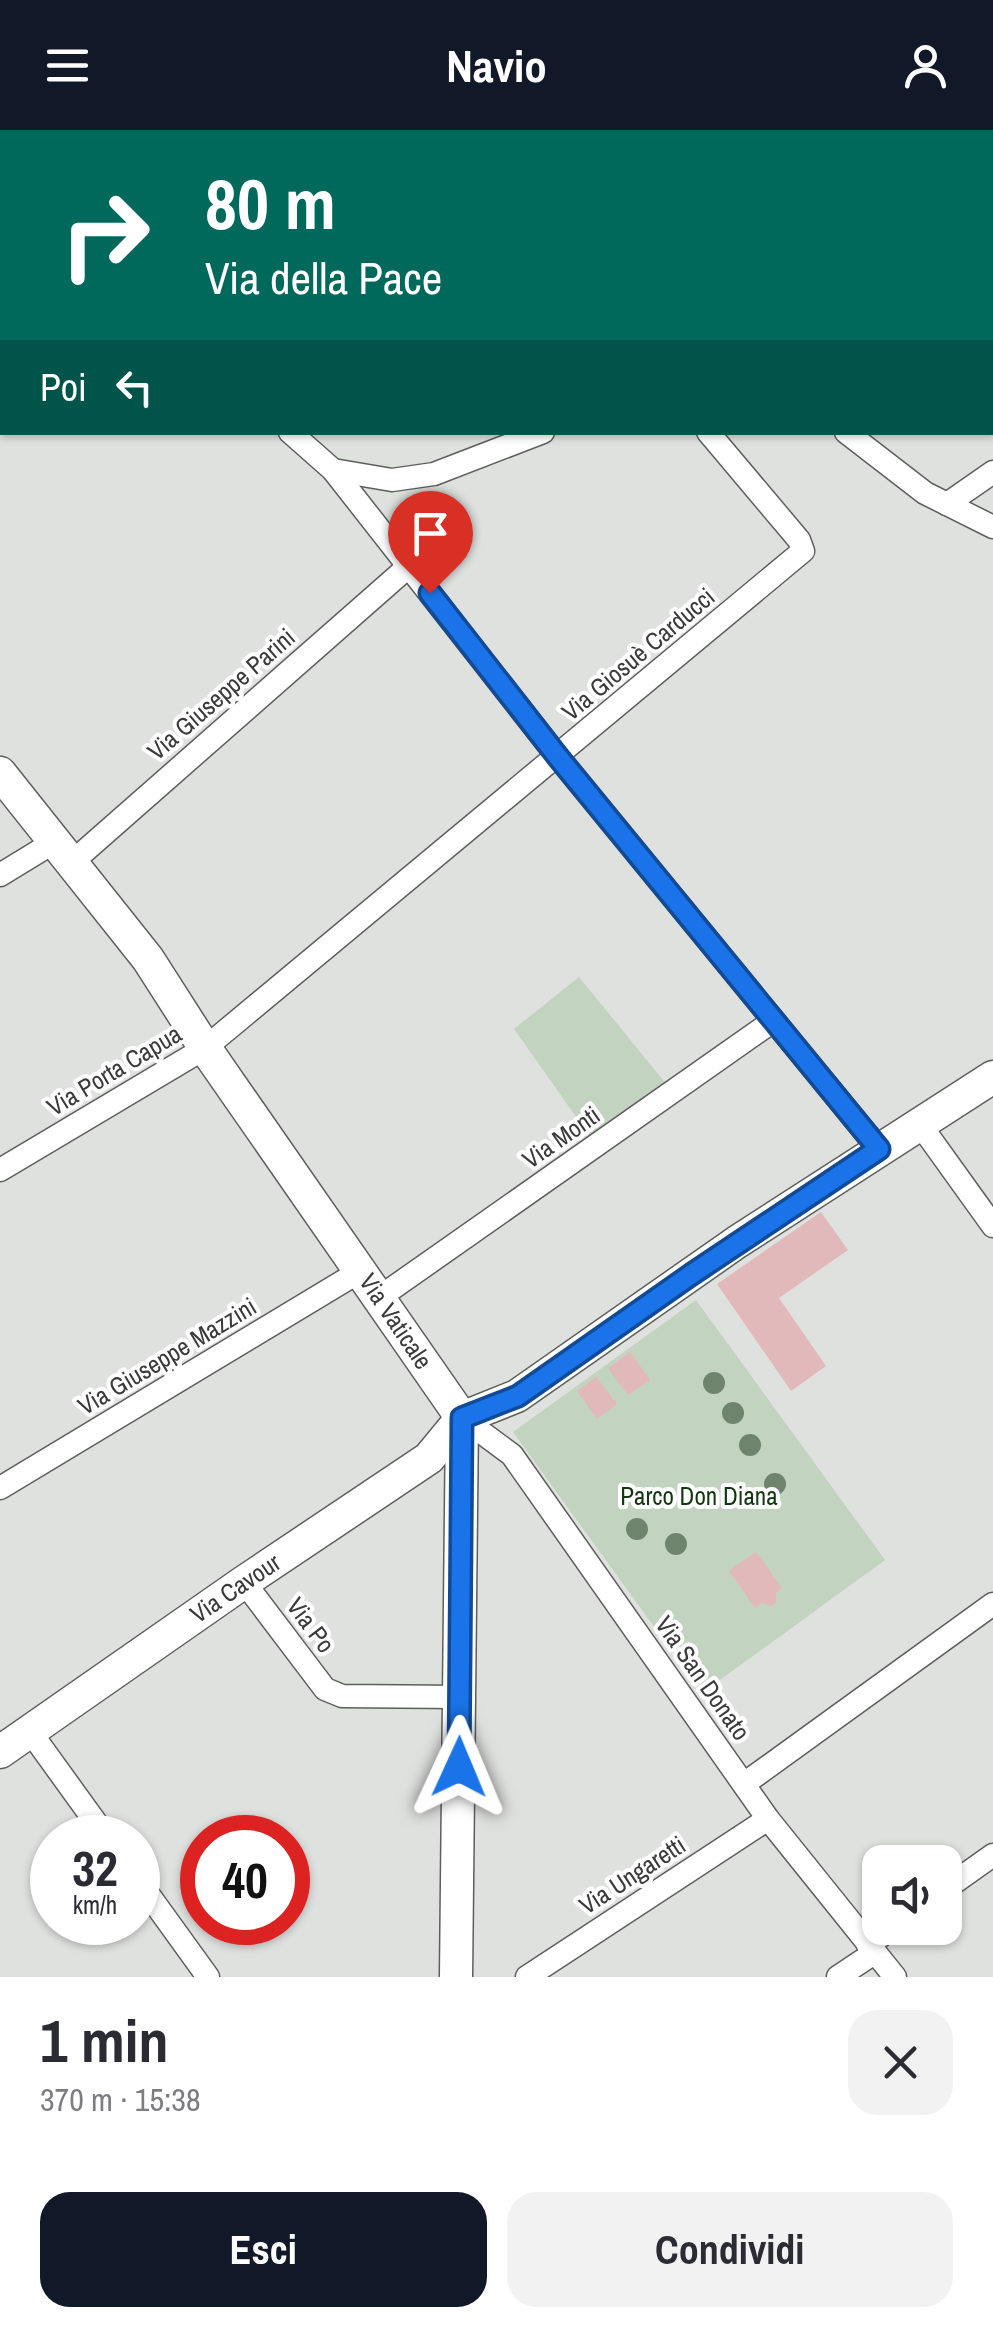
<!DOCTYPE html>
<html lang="it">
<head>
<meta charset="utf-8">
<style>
	body { margin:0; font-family:"Archivo Narrow",sans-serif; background:#f2f2f3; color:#2b2b33; height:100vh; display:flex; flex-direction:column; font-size:38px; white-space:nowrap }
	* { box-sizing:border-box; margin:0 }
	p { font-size:32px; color:#7c7c81 }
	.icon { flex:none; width:55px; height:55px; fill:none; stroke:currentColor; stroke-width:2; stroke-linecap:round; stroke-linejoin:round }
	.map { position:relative; height:1847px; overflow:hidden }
	.drawer { display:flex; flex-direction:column; background:#fff; flex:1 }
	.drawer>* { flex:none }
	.banner { position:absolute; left:0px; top:0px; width:995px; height:305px; box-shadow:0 2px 8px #0004; background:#00695c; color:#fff; overflow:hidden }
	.buttons { position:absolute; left:862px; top:1715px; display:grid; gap:20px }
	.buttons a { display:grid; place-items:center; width:100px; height:100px; border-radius:20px; background:#fff; box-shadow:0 2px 8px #0004; font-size:50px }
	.speed { position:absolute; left:30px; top:1685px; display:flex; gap:20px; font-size:50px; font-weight:700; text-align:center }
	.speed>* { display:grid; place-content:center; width:130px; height:130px; border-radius:50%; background:#fff; box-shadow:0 2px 8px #0004; line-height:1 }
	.speed small { font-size:25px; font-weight:400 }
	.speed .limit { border:15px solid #d22; background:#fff; color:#111 }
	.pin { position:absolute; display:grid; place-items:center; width:85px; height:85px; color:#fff; margin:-102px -42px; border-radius:50% 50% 50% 0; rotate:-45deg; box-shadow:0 0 10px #0007 }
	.pin .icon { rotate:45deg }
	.me { position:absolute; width:110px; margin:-55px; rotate:1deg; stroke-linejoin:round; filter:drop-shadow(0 0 8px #0008) }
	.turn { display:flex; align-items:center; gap:35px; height:210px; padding:0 40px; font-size:45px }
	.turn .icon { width:130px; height:130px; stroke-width:2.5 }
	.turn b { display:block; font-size:70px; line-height:85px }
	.then { display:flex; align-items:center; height:95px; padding:0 40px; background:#0003; gap:20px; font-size:38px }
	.round { display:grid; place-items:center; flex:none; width:105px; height:105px; border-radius:30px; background:#f2f2f3 }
	.headline { display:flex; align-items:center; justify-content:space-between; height:170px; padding:0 40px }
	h1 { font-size:60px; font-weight:700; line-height:75px }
	.cta { display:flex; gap:20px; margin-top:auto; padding:20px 40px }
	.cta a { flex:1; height:115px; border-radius:30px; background:#111827; color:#fff; font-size:40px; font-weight:700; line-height:115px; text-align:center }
	.cta a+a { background:#f2f2f3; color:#2b2b33 }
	header { display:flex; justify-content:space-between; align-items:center; height:130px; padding:0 40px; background:#111827; color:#fff; font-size:45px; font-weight:700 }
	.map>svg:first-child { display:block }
	.green { fill:#c2d3c0 }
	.building { fill:#e2b9ba }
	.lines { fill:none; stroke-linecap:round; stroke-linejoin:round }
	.street-casing { stroke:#5d5f5d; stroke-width:25 }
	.secondary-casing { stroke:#5d5f5d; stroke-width:35 }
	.street { stroke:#fff; stroke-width:22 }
	.secondary { stroke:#fff; stroke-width:32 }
	.tree { fill:#6f846d }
	.route-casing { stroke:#114b97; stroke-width:25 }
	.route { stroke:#1a73e8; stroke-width:18 }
	.labels { text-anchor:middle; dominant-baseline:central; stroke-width:8; stroke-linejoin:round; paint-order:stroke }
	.street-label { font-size:25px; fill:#393a39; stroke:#fff }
	.park-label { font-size:25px; fill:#133710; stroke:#fff }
</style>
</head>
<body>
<header><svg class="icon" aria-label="menu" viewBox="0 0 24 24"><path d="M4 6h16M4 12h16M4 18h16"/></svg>Navio<svg class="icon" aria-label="person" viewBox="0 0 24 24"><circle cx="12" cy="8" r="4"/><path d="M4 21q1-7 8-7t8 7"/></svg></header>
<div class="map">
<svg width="993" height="1847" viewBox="0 0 993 1847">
	<rect width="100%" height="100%" fill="#dfe1de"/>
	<g class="green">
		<polygon points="579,847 667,955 591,1008 514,899"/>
		<polygon points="696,1170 885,1430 702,1563 513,1302"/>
	</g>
	<g class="building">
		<polygon points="821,1082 848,1120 779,1168 826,1236 791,1261 717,1154"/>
		<polygon points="630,1222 650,1250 628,1265 608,1238"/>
		<polygon points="596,1247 617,1274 597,1289 577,1261"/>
		<polygon points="756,1422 782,1458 776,1463 776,1473 771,1476 762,1473 755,1478 729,1441"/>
	</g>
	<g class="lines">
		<defs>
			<g id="street">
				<polyline points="55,0 57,2"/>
				<polyline points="626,0 627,2"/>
				<polyline points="94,2 97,0"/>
				<polyline points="492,2 496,0"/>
				<polyline points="845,2 849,0"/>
				<polyline points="290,302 333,340 392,350 434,344 543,302"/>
				<polyline points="846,302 925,363 993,397"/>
				<polyline points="333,340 558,627 879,1019"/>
				<polyline points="947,374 993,342"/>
				<polyline points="70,734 409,436"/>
				<polyline points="0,745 54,712"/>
				<polyline points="919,993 993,1096"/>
				<polyline points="0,1040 205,918 803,421 799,410 708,302"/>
				<polyline points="380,1167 773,891"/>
				<polyline points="462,1288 512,1325 768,1689 895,1847"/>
				<polyline points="0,1358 362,1140"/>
				<polyline points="244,1452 325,1559 342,1566 460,1567"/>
				<polyline points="29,1600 107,1708"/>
				<polyline points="744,1654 993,1474"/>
				<polyline points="138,1750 208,1847"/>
				<polyline points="945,1759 993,1725"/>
				<polyline points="868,1815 892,1798"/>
				<polyline points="527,1847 768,1689"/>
				<polyline points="838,1847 874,1823"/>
			</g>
			<g id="secondary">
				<polyline points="0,643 148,829 205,918 462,1288 456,1847"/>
				<polyline points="0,1622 244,1452 429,1328 462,1288 517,1266 737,1112 993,947"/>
			</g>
		</defs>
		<use href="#street" class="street-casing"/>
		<use href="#secondary" class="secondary-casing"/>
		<use href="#street" class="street"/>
		<use href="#secondary" class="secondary"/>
	</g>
	<g class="tree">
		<circle cx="714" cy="1253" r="11"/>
		<circle cx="733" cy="1283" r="11"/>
		<circle cx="750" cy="1315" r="11"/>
		<circle cx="775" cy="1354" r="11"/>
		<circle cx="637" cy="1399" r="11"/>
		<circle cx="676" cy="1414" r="11"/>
	</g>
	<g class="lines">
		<defs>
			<polyline id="route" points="430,463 558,627 879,1019 692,1144 518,1266 462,1288 459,1637"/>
		</defs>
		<use href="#route" class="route-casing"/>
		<use href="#route" class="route"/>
	</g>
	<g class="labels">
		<g class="street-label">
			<text transform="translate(638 524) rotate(-40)">Via Giosuè Carducci</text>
			<text transform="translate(221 564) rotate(-41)">Via Giuseppe Parini</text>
			<text transform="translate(114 940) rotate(-31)">Via Porta Capua</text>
			<text transform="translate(561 1007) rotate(-35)">Via Monti</text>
			<text transform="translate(396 1191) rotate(56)">Via Vaticale</text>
			<text transform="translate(167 1226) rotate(-31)">Via Giuseppe Mazzini</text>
			<text transform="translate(235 1458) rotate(-34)">Via Cavour</text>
			<text transform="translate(311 1495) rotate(53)">Via Po</text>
			<text transform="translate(703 1548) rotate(55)">Via San Donato</text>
			<text transform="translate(632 1745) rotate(-33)">Via Ungaretti</text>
		</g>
		<g class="park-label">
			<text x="699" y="1366">Parco Don Diana</text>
		</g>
	</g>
</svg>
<div class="buttons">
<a><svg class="icon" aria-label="sound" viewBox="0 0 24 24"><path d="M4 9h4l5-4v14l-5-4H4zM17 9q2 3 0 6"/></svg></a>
</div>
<div class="speed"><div>32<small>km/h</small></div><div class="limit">40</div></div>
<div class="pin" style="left:430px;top:463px;background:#d93025"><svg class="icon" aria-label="arrive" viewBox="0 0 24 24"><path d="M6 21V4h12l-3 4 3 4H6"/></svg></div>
<svg class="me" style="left:459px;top:1637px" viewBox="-20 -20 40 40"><path d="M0-17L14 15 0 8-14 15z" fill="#1a73e8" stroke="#fff" stroke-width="4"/></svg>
<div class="banner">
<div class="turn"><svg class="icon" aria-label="right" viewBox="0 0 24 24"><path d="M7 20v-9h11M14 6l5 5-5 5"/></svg><div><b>80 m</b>Via della Pace</div></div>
<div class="then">Poi<svg class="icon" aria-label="left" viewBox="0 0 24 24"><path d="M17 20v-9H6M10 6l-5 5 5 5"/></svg></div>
</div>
</div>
<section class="drawer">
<div class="headline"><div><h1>1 min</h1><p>370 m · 15:38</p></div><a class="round"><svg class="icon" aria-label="close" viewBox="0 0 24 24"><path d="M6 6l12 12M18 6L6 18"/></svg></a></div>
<div class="cta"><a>Esci</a><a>Condividi</a></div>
</section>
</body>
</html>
